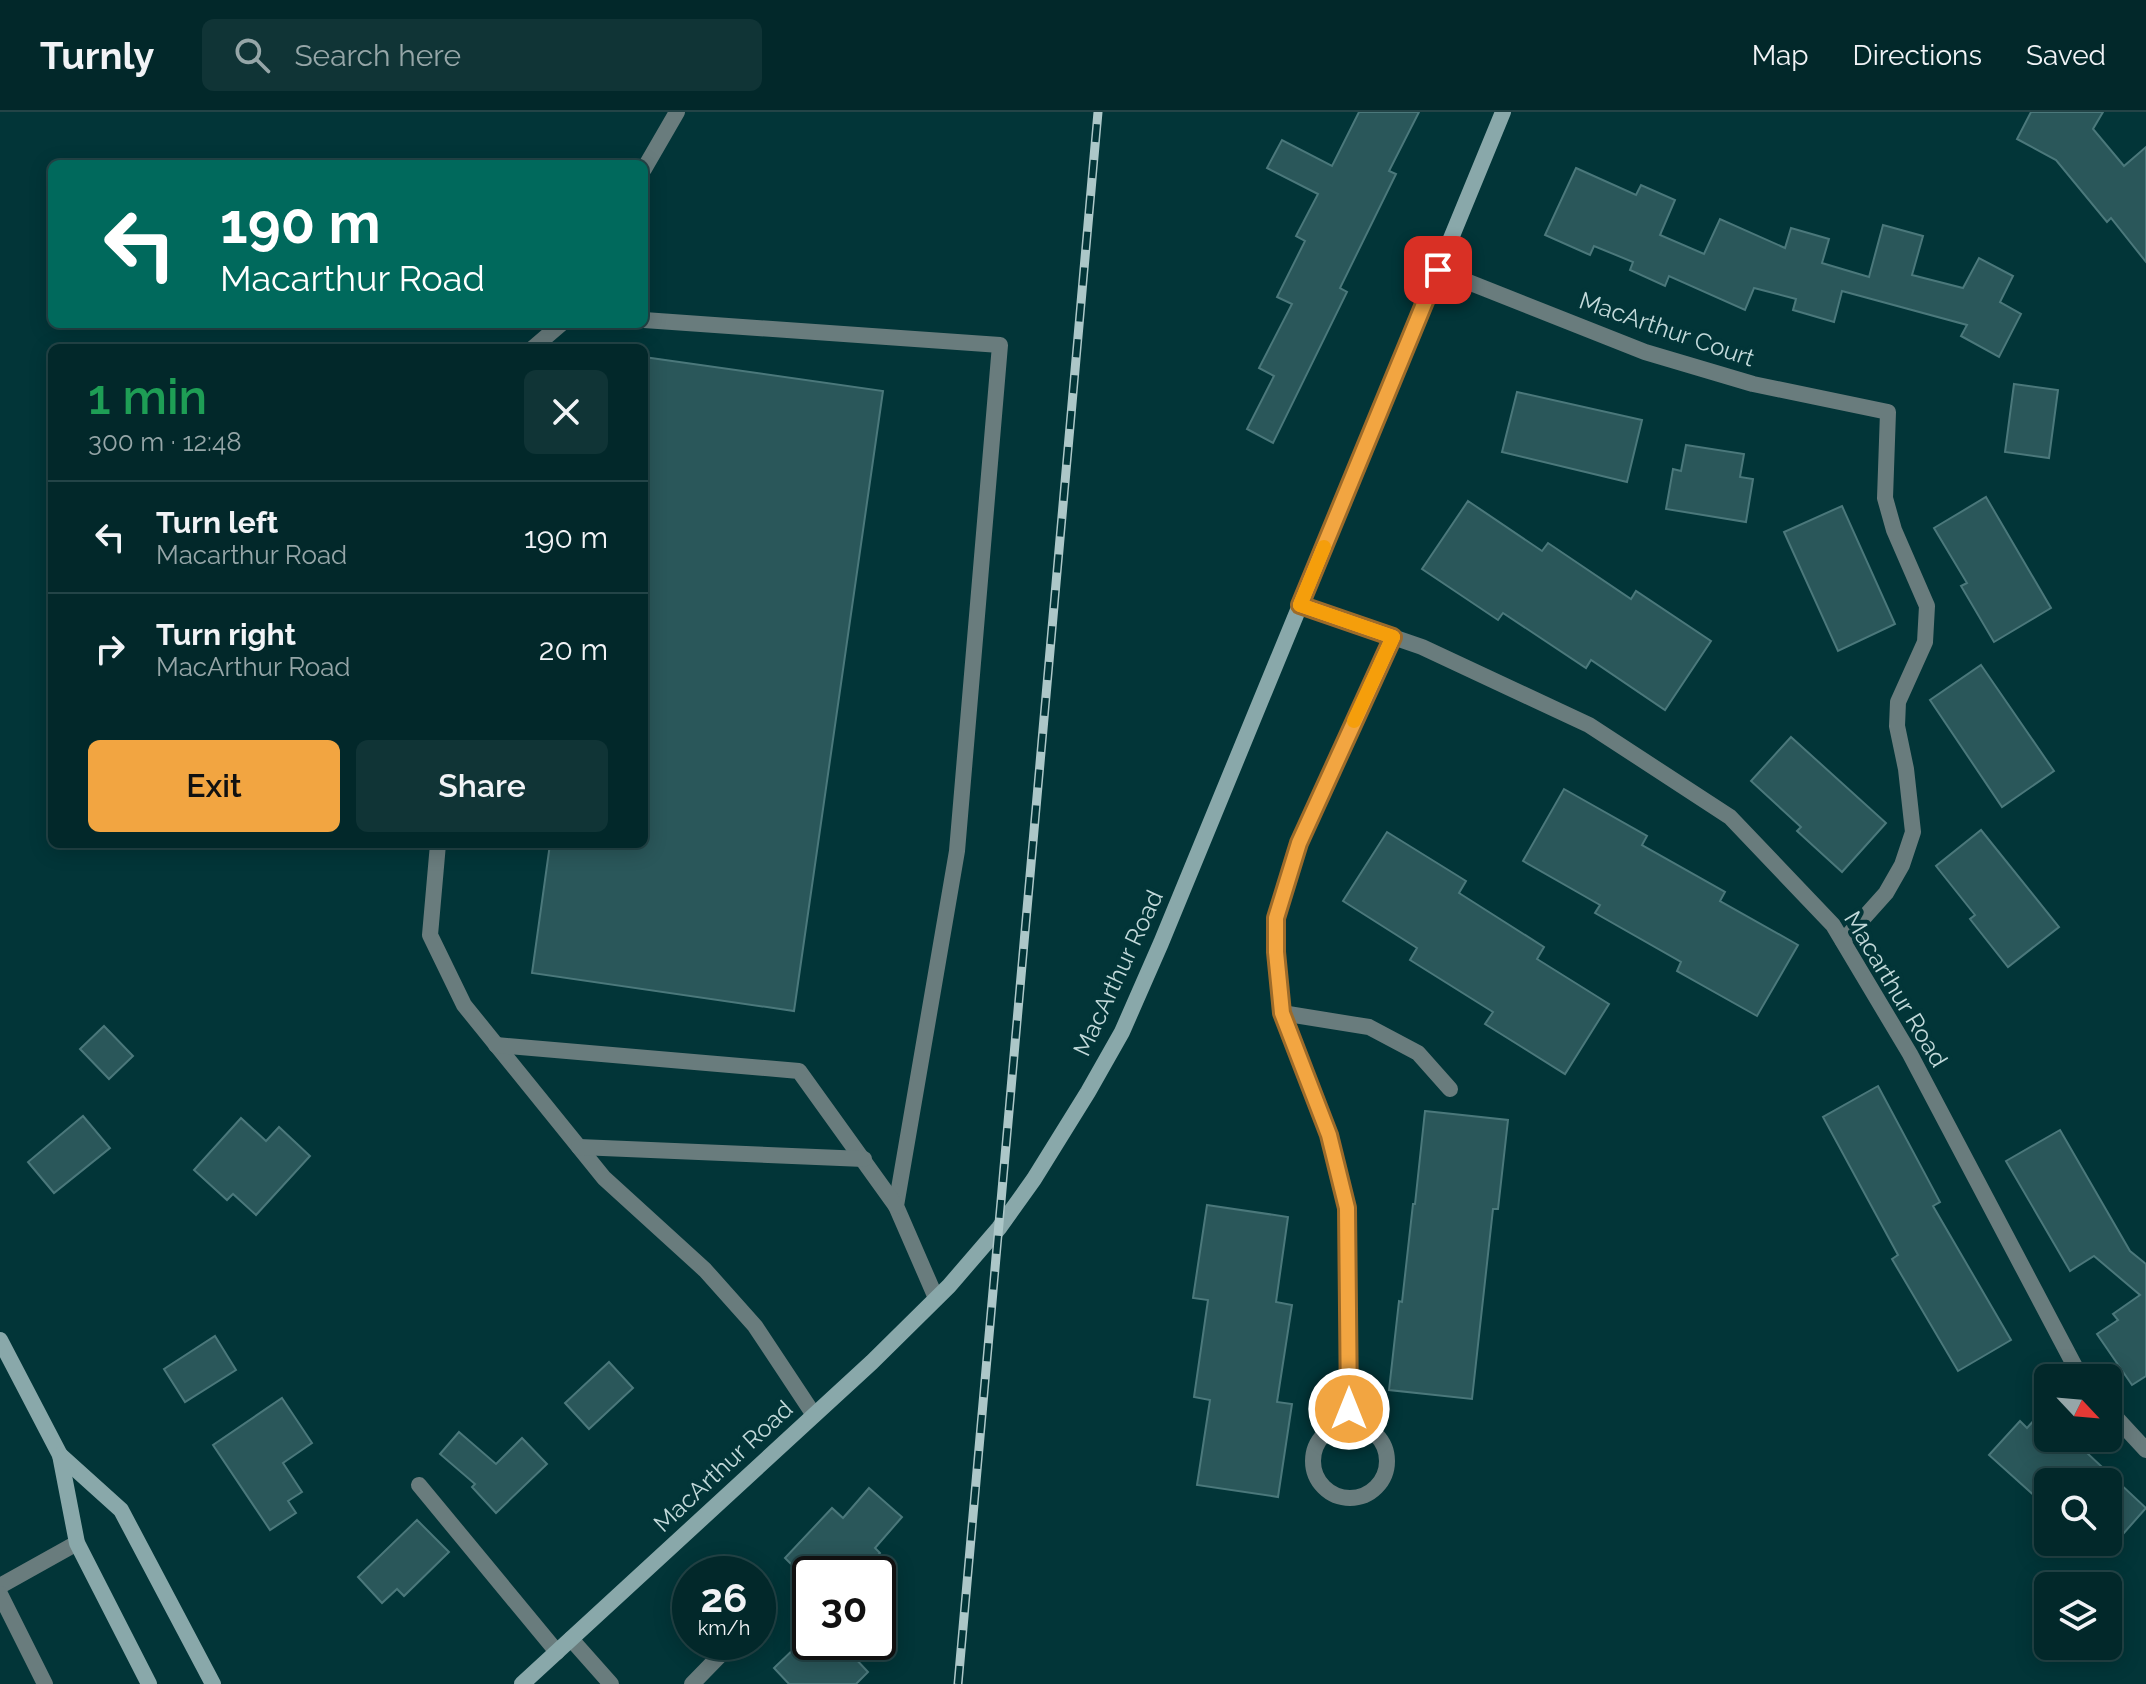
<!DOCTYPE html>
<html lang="en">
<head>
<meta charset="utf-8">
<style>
	body { margin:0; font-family:Raleway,sans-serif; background:#103436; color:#f1f3f6; height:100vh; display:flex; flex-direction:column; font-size:30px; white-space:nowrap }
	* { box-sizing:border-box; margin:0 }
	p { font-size:26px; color:#96a6a8 }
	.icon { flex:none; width:44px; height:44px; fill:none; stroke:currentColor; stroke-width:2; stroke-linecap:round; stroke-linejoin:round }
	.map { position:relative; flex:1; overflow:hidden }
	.sheet { position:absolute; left:48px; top:232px; width:600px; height:504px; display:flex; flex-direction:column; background:#02282a; border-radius:12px; box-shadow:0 4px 20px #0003,0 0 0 2px #234447 }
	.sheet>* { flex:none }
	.hud { position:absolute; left:48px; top:48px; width:600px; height:168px; border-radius:12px; box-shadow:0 4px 20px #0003,0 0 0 2px #234447; background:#00695c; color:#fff; overflow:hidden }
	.needle { width:52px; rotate:116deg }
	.controls { position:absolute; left:2034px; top:1252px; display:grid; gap:16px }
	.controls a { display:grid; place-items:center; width:88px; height:88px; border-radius:12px; background:#02282a; box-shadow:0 4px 20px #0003,0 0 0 2px #234447; font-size:40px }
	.speed { position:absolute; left:672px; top:1444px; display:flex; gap:16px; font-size:40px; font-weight:700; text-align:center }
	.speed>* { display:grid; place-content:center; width:104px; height:104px; border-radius:50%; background:#02282a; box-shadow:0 4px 20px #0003,0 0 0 2px #234447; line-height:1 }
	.speed small { font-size:20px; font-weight:400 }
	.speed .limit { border:4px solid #111; border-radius:12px; background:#fff; color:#111 }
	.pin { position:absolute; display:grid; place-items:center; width:68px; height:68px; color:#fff; margin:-34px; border-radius:16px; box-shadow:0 4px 12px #0006 }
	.me { position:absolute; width:88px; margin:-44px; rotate:0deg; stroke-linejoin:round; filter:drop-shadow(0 0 6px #0008) }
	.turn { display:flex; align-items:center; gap:28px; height:168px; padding:0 40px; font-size:36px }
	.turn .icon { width:104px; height:104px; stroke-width:2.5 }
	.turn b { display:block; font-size:56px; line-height:68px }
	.round { display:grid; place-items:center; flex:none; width:84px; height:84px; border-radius:12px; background:#103436 }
	.headline { display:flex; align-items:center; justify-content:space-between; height:136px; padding:0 40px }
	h1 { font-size:48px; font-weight:600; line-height:60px; color:#1e9e55 }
	.cta { display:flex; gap:16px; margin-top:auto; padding:16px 40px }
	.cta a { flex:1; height:92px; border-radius:12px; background:#f2a541; color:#111; font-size:32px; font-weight:600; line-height:92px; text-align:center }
	.cta a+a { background:#103436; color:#f1f3f6 }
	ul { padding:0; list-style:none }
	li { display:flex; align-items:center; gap:24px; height:112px; padding:0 40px; border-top:2px solid #234447 }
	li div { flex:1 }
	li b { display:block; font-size:30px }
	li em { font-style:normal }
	header { display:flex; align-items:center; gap:48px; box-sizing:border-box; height:112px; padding:0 40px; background:#02282a; border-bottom:2px solid #234447 }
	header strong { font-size:38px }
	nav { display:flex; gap:44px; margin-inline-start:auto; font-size:28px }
	.search { width:560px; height:72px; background:#103436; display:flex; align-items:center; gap:20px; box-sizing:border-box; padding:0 28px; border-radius:12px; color:#96a6a8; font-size:30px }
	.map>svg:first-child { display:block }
	.building { fill:#2a575a; stroke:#4b787b; stroke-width:2 }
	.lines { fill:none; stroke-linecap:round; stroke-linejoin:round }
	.lane { stroke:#697c7d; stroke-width:16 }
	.street { stroke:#697c7d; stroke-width:16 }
	.secondary { stroke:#89a8aa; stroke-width:16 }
	.rail-casing { stroke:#acc7c8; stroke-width:9 }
	.rail { stroke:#023538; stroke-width:6; stroke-dasharray:18; stroke-linecap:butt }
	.route-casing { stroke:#9d6b2a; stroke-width:20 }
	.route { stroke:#f2a541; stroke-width:14 }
	.slow { stroke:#f59e0b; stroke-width:14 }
	.labels { text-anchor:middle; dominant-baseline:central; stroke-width:8; stroke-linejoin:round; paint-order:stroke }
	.street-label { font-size:24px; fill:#c2d9da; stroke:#023538 }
</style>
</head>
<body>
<header>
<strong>Turnly</strong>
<div class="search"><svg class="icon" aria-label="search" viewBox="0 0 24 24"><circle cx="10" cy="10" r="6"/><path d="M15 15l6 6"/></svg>Search here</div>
<nav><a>Map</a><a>Directions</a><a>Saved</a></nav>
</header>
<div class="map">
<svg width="2146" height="1572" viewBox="0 0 2146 1572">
	<rect width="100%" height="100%" fill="#023538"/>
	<g class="building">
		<polygon points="1359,0 1419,0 1389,59 1396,62 1340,176 1347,180 1273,331 1247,317 1274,264 1259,256 1292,192 1277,185 1305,129 1296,124 1318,82 1267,56 1282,28 1332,54"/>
		<polygon points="2031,0 2103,0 2093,17 2124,54 2146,35 2146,150 2111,106 2107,110 2056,48 2017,27"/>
		<polygon points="1576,56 1636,83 1641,73 1675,88 1660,123 1704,142 1720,107 1785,136 1791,116 1829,127 1822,151 1869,165 1883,113 1923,124 1912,163 1963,176 1979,146 2013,164 2000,190 2021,202 1999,245 1961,224 1967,213 1842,179 1834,210 1793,198 1796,187 1754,176 1745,198 1669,164 1665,174 1630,158 1633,150 1594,134 1590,143 1545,123"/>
		<polygon points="644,245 883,279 794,899 532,861 550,732 644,732"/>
		<polygon points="2014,272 2058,278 2049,346 2005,340"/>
		<polygon points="1517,280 1642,308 1627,370 1502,340"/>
		<polygon points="1686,333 1744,342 1740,365 1753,367 1746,410 1666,397 1673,357 1681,359"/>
		<polygon points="1986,385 2051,496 1994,530 1961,474 1967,471 1934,416"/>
		<polygon points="1468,389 1542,439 1548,431 1631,487 1636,479 1711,529 1665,598 1591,548 1586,556 1503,501 1498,508 1422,457"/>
		<polygon points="1842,394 1895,512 1838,539 1784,420"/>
		<polygon points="1981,553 2054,659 2002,695 1930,588"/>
		<polygon points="1791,625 1886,711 1842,760 1797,719 1801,715 1751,669"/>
		<polygon points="1564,677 1647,724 1642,733 1725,780 1720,789 1798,833 1757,904 1677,859 1681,850 1595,801 1600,793 1523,749"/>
		<polygon points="1981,718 2059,815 2008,855 1970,807 1975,803 1936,754"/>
		<polygon points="1387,720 1466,769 1459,781 1544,835 1537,847 1609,892 1565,962 1485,912 1493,900 1410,848 1417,836 1343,789"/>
		<polygon points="104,914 133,944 109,967 80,937"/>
		<polygon points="1878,974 1940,1090 1933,1094 2011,1228 1958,1259 1892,1147 1898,1143 1823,1005"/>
		<polygon points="1425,999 1508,1008 1498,1097 1493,1097 1472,1287 1389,1278 1399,1189 1402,1190 1413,1092 1415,1092"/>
		<polygon points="83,1004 110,1036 54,1081 28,1050"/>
		<polygon points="241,1006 266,1029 279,1015 310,1044 256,1103 233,1082 227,1088 194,1058"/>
		<polygon points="2060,1018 2130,1139 2146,1152 2146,1264 2132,1273 2097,1222 2118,1208 2113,1202 2140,1183 2094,1144 2070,1159 2006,1049"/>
		<polygon points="1207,1093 1288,1105 1276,1190 1292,1193 1277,1290 1292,1292 1278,1385 1197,1373 1210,1288 1194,1285 1208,1188 1193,1186"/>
		<polygon points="215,1224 236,1258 185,1290 164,1257"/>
		<polygon points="609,1250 633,1276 589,1317 565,1291"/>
		<polygon points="282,1286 312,1331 283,1351 302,1380 288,1389 296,1401 270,1418 213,1333"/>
		<polygon points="2048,1293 2048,1326 2071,1326 2146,1396 2108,1439 2108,1370 2048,1370 2048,1396 1989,1343 2020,1309 2027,1316"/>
		<polygon points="459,1320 496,1352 522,1326 547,1352 496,1401 472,1375 475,1372 440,1342"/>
		<polygon points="869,1376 902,1405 875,1436 880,1441 860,1462 801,1462 785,1446 832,1396 843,1406"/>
		<polygon points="417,1408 449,1440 404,1484 397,1477 382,1491 358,1465"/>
		<polygon points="801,1530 840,1530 868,1560 856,1572 789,1572 774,1556"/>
	</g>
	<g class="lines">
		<g class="lane">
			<polyline points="644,57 677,0"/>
			<polyline points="644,208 1000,233 957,739 896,1094 936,1186"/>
			<polyline points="533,236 561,212"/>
			<polyline points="438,732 430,823 464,893 604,1066 705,1158 755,1214 814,1303"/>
			<polyline points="1282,901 1369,915 1418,941 1450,977"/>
			<polyline points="496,933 799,959 896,1094"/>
			<polyline points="579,1035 864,1047"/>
			<polyline points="419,1373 557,1540"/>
			<polyline points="0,1474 77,1431"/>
			<polyline points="0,1482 45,1572"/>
			<polyline points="758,1505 765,1497"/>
			<polyline points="692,1572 733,1530"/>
		</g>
		<g class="street">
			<polyline points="1438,158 1645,240 1753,272 1888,300 1885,386 1894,418 1927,494 1925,530 1898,590 1897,614 1906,657 1913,720 1902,753 1886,781 1843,829"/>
			<polyline points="1300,493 1422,535 1589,613 1730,705 1833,813 1910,942 2081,1266"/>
			<polyline points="2108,1297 2146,1338"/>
			<polyline points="1352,1311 1349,1297 1347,1096 1329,1023 1282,901 1276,840 1276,806 1299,731 1393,525"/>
			<circle cx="1350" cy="1349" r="37"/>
			<polyline points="571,1527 611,1572"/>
		</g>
		<g class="secondary">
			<polyline points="0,1228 60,1343 77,1431 149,1572"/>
			<polyline points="60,1343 121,1398 213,1572"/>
			<polyline points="522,1572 872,1250 949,1174 999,1116 1034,1067 1088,980 1122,920 1161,831 1503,0"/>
		</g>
		<defs>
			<polyline id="rail" points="958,1572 1098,0"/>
		</defs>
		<use href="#rail" class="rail-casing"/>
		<use href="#rail" class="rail"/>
	</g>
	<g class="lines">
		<defs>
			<polyline id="route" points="1349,1297 1347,1096 1329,1023 1282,901 1276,840 1276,806 1299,731 1393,525 1300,493 1438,158"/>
		</defs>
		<use href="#route" class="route-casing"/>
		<use href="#route" class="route"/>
		<polyline class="slow" points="1324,435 1300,493 1393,525 1354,609"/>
	</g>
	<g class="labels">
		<g class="street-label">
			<text transform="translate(1667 217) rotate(19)">MacArthur Court</text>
			<text transform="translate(1118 861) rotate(-65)">MacArthur Road</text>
			<text transform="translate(1896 877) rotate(59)">Macarthur Road</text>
			<text transform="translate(723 1354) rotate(-43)">MacArthur Road</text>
		</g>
	</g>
</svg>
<div class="controls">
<a><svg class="needle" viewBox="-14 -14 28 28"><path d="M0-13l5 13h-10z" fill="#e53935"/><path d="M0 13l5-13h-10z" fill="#96a6a8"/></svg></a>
<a><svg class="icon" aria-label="search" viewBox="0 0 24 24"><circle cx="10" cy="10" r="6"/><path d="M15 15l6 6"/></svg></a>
<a><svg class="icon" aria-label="layers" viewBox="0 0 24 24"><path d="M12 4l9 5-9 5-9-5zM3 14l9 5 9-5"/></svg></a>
</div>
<div class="speed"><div>26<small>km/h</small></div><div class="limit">30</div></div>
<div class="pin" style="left:1438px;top:158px;background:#d93025"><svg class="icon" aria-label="arrive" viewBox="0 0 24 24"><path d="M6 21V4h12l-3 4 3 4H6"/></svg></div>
<svg class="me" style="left:1349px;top:1297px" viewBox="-20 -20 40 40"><circle r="17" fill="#f2a541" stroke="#fff" stroke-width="3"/><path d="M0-11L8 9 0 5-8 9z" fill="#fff"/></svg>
<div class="hud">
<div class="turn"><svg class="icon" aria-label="left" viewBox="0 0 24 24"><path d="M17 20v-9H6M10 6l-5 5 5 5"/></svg><div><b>190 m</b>Macarthur Road</div></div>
</div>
<section class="sheet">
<div class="headline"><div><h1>1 min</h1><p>300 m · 12:48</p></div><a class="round"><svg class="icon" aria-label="close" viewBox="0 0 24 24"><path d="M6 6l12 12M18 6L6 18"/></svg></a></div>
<ul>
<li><svg class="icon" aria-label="left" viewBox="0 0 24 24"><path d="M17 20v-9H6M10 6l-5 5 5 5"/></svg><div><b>Turn left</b><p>Macarthur Road</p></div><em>190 m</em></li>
<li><svg class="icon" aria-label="right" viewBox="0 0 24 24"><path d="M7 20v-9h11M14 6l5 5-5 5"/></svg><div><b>Turn right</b><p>MacArthur Road</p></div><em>20 m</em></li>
</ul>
<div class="cta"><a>Exit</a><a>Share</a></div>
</section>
</div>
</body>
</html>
